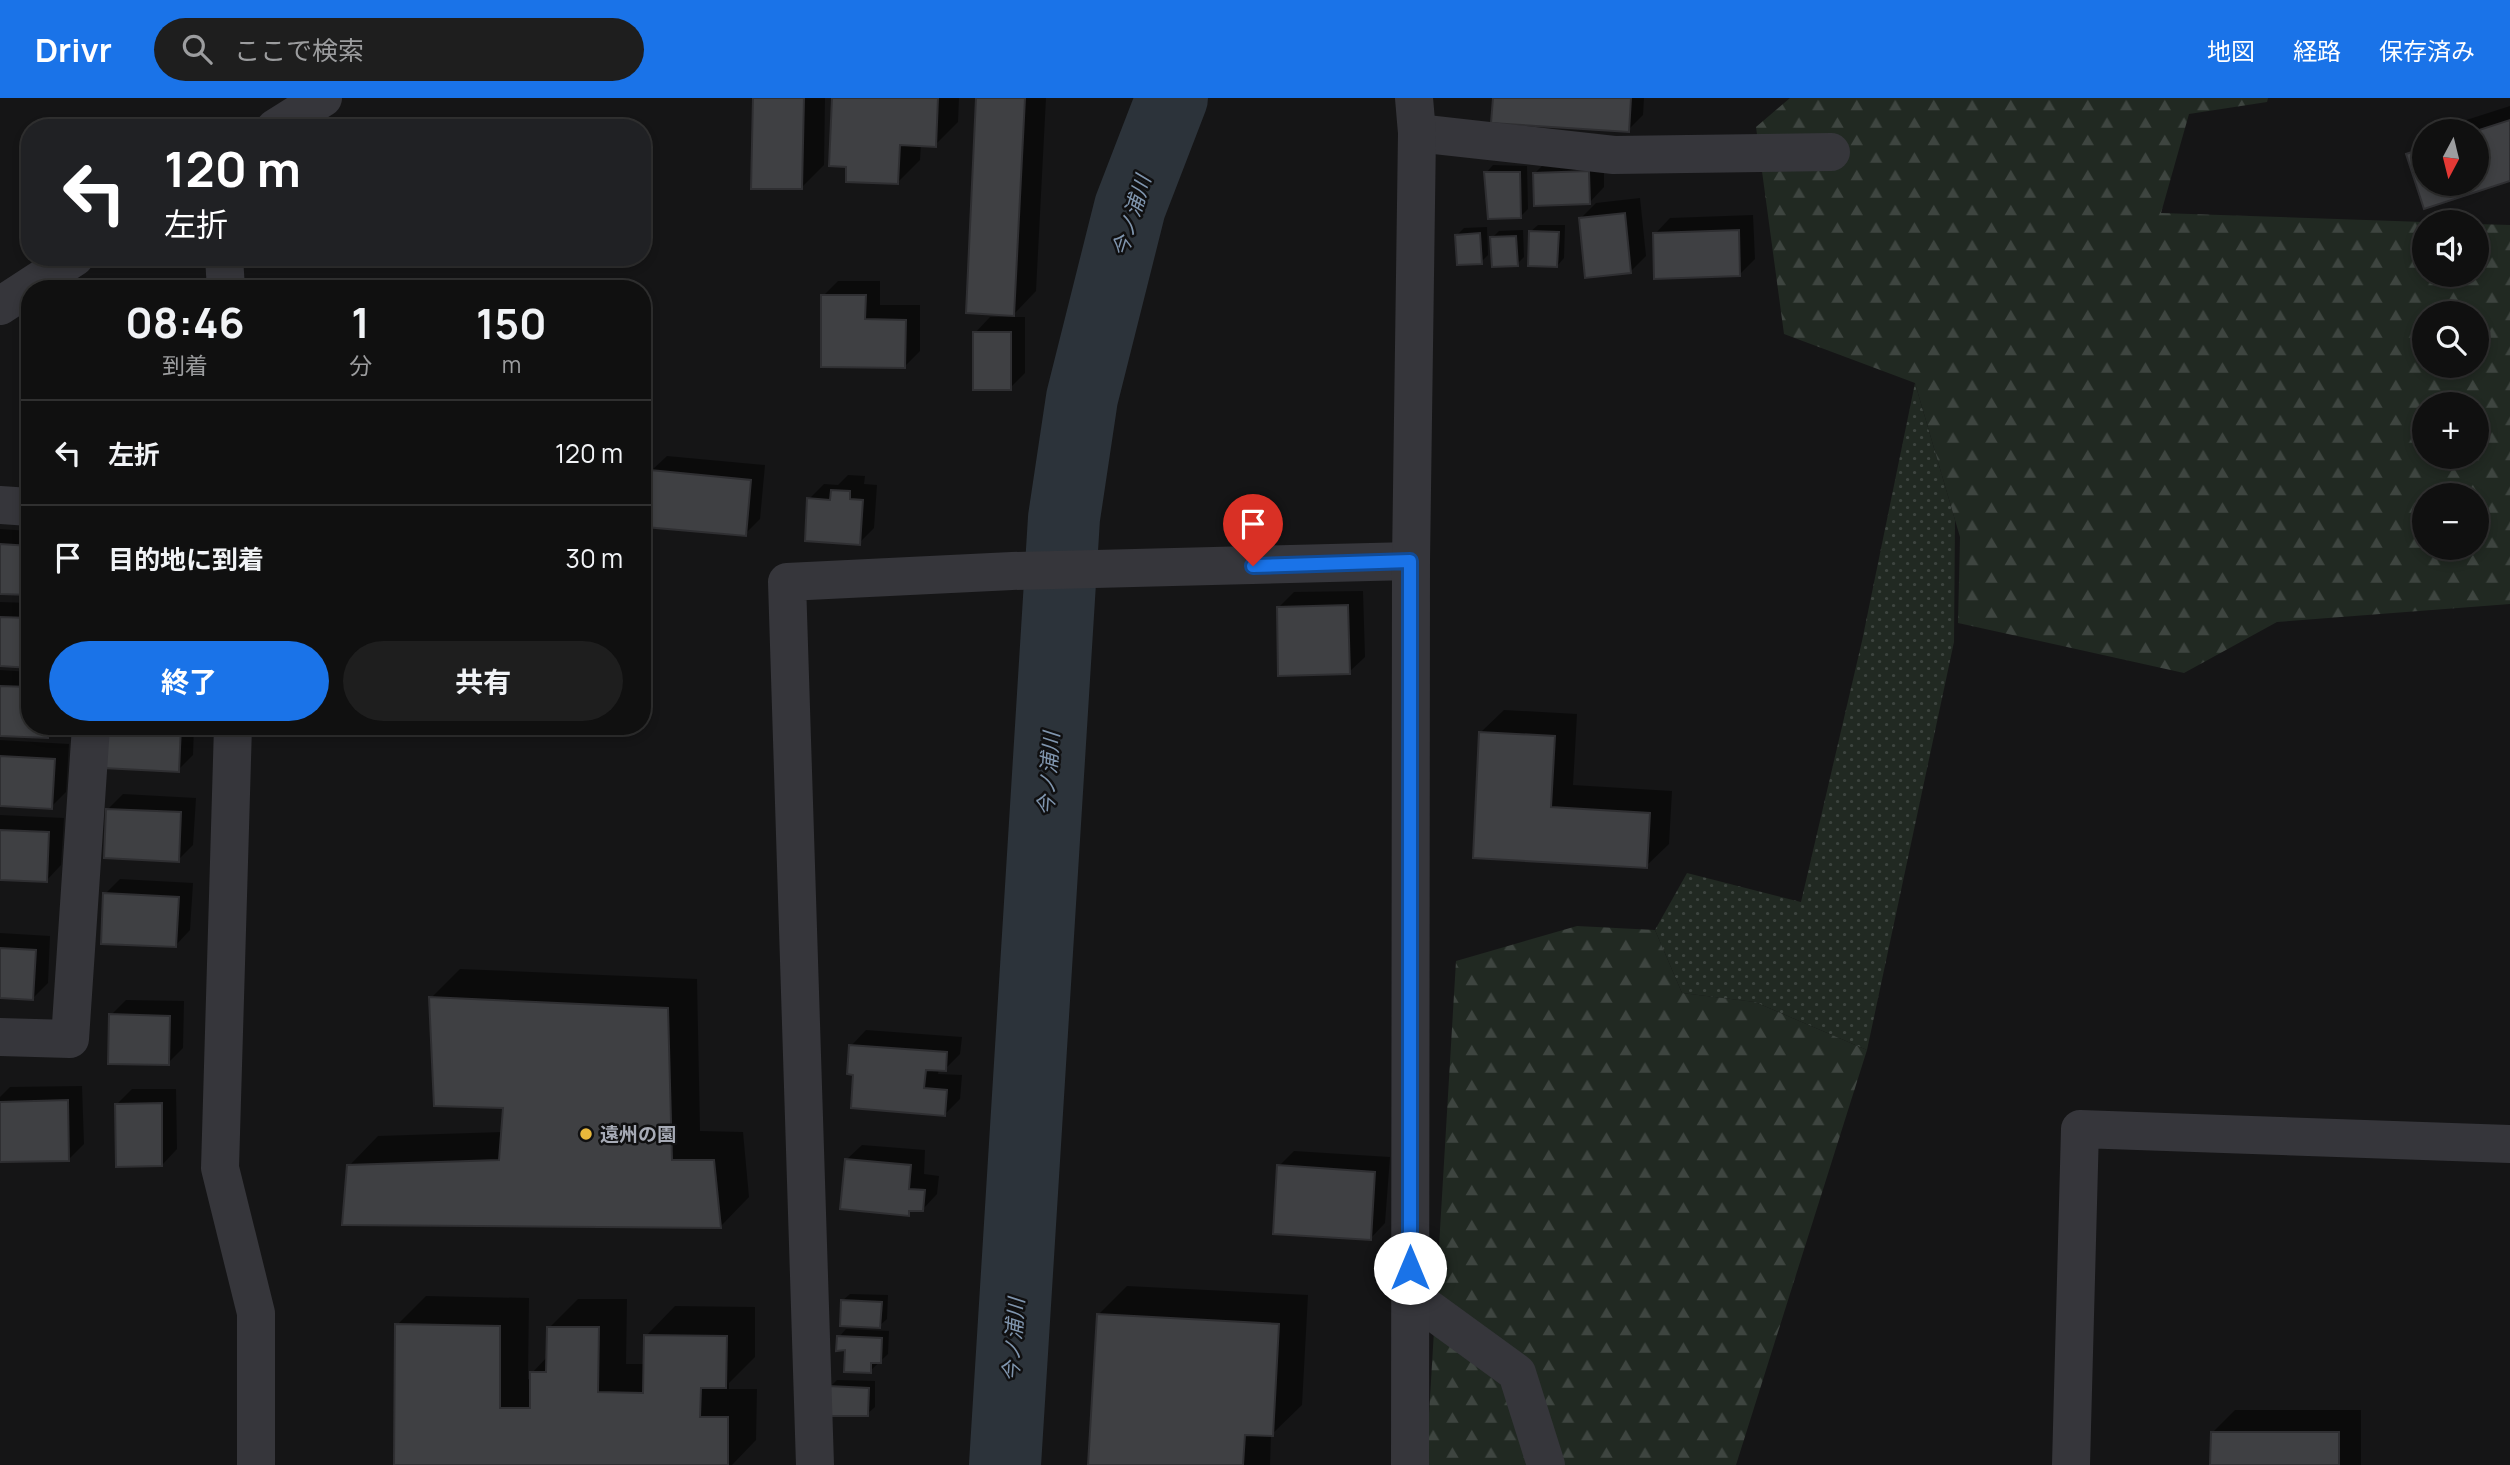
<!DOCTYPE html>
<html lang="ja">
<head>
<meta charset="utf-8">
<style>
	body { margin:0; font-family:Manrope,"Noto Sans JP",sans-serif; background:#1e1e1e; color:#f1f3f6; height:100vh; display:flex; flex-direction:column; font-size:26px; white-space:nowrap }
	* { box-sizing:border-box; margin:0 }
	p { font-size:23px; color:#9c9d9f }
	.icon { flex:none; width:38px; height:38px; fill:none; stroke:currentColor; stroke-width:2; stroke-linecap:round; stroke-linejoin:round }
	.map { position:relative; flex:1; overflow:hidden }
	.drawer { position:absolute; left:21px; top:182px; width:630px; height:455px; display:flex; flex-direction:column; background:#101010; border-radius:28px; box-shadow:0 4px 10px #0003,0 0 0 2px #303030 }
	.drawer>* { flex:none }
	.banner { position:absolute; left:21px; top:21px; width:630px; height:147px; border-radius:28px; box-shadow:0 4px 10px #0003,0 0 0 2px #303030; background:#202124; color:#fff; overflow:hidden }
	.needle { width:46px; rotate:187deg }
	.tools { position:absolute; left:2412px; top:21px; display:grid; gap:14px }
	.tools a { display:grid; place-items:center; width:77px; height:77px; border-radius:50%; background:#101010; box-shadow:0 4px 10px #0003,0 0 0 2px #303030; font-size:35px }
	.pin { position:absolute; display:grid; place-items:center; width:60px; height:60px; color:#fff; margin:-72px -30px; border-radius:50% 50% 50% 0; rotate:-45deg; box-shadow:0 0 7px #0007 }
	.pin .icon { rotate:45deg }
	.me { position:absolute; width:77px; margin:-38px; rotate:0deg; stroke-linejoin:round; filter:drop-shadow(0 0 5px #0008) }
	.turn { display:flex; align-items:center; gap:24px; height:147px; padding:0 28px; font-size:32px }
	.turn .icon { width:91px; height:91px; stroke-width:2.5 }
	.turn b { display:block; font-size:49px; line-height:60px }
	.eta { display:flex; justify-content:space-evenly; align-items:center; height:119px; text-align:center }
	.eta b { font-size:42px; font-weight:700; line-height:49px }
	.primary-button { display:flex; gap:14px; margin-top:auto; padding:14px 28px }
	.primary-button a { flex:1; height:80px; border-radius:42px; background:#1a73e8; color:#fff; font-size:28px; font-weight:700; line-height:80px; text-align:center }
	.primary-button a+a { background:#1e1e1e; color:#f1f3f6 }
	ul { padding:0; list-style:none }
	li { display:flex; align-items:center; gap:21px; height:105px; padding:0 28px; border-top:2px solid #303030 }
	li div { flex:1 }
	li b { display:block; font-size:26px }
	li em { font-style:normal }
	header { display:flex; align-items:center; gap:42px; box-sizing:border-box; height:98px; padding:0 35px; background:#1a73e8; color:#fff }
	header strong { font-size:33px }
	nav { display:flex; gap:38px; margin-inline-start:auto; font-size:24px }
	.search { width:490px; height:63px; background:#1e1e1e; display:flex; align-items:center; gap:18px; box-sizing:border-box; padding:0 24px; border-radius:38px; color:#9c9d9f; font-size:26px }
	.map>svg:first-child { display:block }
	.grass { fill:url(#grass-dots) }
	.forest { fill:url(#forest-firs); fill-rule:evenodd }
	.shadow { fill:#0007 }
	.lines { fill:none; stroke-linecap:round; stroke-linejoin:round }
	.river { stroke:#2c333a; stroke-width:72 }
	.building { fill:#3f4043; stroke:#2f2f32; stroke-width:2 }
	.minor { stroke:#36363b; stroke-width:38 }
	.route-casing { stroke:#114b97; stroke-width:18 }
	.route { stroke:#1a73e8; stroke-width:12 }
	.poi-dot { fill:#e9b83b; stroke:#101011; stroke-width:2.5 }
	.labels { text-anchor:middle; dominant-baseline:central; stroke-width:5; stroke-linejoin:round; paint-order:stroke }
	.poi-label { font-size:19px; font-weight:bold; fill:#a7abb6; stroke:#101011; text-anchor:start }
	.water-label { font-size:21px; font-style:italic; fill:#8096af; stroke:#101011 }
</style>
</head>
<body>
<header>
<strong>Drivr</strong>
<div class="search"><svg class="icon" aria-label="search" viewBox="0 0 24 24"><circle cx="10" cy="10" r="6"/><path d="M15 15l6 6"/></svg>ここで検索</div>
<nav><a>地図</a><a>経路</a><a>保存済み</a></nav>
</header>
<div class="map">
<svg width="2510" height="1367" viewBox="0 0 2510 1367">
	<defs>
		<pattern id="grass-dots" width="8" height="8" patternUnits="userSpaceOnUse" patternTransform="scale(1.75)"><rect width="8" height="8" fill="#212922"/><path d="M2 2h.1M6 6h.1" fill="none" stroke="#3e4540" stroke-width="1.8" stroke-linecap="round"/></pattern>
		<pattern id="forest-firs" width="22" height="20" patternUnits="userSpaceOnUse" patternTransform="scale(1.75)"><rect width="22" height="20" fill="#212922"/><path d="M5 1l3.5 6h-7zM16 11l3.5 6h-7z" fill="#3e4540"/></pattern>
	</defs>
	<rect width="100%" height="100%" fill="#151516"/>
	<polygon class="grass" points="1915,285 1955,422 1954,544 1867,952 1755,904 1682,895 1655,832 1687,775 1801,804 1862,543"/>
	<g class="forest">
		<path d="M1790,0h478l-1,4 -78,12 -28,99 263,9v53h52v-51l34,1v379l-233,18 -93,51 -226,-50 2,-86 -45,-154 -131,-49 -28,-207zM2424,215h52v53h-52zM2424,306h52v53h-52zM2424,397h52v53h-52z"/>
		<polygon points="1577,828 1655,832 1682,895 1755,904 1867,952 1736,1367 1426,1367 1456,863"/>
	</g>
	<g class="shadow">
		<polygon points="755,0 825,0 824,67 801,90"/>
		<polygon points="834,0 959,0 958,24 935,47 921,46 920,62 897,85 848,67"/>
		<polygon points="978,0 1046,0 1036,193 1014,216"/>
		<polygon points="1495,0 1644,0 1643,17 1628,32"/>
		<polygon points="2510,8 2510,81 2426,109 2408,56 2424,41 2424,86 2476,86 2476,33 2432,33"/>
		<polygon points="1604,59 1604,89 1589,105 1535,75 1550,60"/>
		<polygon points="1493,67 1527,68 1528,111 1521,118 1486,75"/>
		<polygon points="1640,100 1646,158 1631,173 1581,120 1596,105"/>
		<polygon points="1753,117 1755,161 1739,177 1655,136 1670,120"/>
		<polygon points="1538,127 1565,127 1564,160 1557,168 1530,134"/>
		<polygon points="1487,129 1488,157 1481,164 1457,137 1464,130"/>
		<polygon points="1523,132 1524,159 1517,166 1492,140 1499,133"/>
		<polygon points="838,183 880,183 880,207 920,207 920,253 905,268 823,198"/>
		<polygon points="990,219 1025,219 1025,275 1010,290 975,235"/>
		<polygon points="642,290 653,291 648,360 642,366"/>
		<polygon points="667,358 765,367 760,421 745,436 651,373"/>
		<polygon points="848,377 865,378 864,386 877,387 874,430 859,445 809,401 824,386 838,387"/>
		<polygon points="0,431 30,433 30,496 0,494"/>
		<polygon points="1363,493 1365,559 1349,574 1279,509 1294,494"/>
		<polygon points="0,504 30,505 30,568 0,567"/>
		<polygon points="0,572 30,574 30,628 57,628 47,639 0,636"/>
		<polygon points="1504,612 1577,616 1573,687 1672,693 1669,746 1646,768 1474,759 1481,634"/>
		<polygon points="107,628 194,628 193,657 178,672"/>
		<polygon points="0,642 69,646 66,694 51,709 0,706"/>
		<polygon points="123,696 196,700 193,747 178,762 108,711"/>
		<polygon points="0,717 64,720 61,767 46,783 0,780"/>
		<polygon points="120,781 193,785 190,832 175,848 105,796"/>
		<polygon points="0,835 50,838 48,885 33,900 0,898"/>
		<polygon points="460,871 697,881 700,1033 743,1034 749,1099 720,1129 349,1068 378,1038 503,1034 505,1009 431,900"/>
		<polygon points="126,902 184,903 183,950 168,965 111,917"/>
		<polygon points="866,932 962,939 960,956 945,971 939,971 938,976 962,977 960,1001 945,1016 855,975 851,948"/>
		<polygon points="82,988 84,1046 69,1061 0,1063 0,999 10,989"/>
		<polygon points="132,991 176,991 177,1051 162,1067 117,1006"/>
		<polygon points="862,1047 925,1052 924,1076 939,1078 937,1096 922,1112 913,1111 908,1116 846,1062"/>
		<polygon points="1294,1053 1390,1059 1385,1125 1370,1141 1279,1068"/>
		<polygon points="1127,1188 1308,1197 1302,1307 1271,1337 1270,1367 1090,1367 1098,1217"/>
		<polygon points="850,1196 888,1197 887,1221 879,1228 842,1203"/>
		<polygon points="426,1198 529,1200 528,1281 532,1282 532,1275 548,1258 549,1230 578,1201 627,1201 626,1266 645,1266 646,1238 675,1208 755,1209 755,1259 729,1285 729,1291 757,1291 756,1342 732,1367 395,1367 397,1227"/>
		<polygon points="846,1231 889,1233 888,1256 870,1273 839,1239"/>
		<polygon points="837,1282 875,1283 875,1309 867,1316 830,1289"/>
		<polygon points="2235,1312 2361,1312 2361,1367 2212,1367 2212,1335"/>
	</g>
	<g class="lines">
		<polyline class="river" points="1005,1367 1064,420 1082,300 1130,109 1172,0"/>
	</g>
	<g class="building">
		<polygon points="753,0 804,0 802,91 751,91"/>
		<polygon points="832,0 938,0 936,49 900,47 898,86 846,84 846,69 829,68"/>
		<polygon points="976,0 1025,0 1014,218 966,215"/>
		<polygon points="1493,0 1631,0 1629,34 1491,25"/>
		<polygon points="2510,22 2510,83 2424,111 2406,56 2424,50 2424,86 2476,86 2476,33"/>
		<polygon points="1589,73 1590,106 1534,108 1533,75"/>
		<polygon points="1484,74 1520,74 1521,120 1488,121"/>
		<polygon points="1625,115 1631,175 1585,180 1579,120"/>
		<polygon points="1739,132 1740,178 1654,181 1653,135"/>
		<polygon points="1529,133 1559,134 1557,169 1528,168"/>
		<polygon points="1480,135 1482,166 1457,167 1455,137"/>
		<polygon points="1516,138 1518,168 1492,169 1490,139"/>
		<polygon points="821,197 866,197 865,221 906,222 905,270 821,269"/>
		<rect x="973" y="234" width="38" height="58"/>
		<polygon points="650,372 751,382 746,438 645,429"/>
		<polygon points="831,392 850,393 850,401 863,402 860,447 805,443 807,400 830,402"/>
		<polygon points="0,446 30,448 30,497 0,496"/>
		<polygon points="1348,507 1350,576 1278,578 1277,509"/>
		<polygon points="0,519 30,520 30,570 0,568"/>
		<polygon points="0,588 30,589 30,628 48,628 48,640 0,638"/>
		<polygon points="105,628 181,628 179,674 103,670"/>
		<polygon points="1479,634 1555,638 1551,709 1650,715 1647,770 1473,760"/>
		<polygon points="0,658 55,661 52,711 0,708"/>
		<polygon points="106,711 181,714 179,764 104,760"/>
		<polygon points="0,732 49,734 47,784 0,782"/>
		<polygon points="103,795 179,799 176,849 101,846"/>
		<polygon points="0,850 36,852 33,902 0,900"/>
		<polygon points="429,899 668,910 672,1062 714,1062 721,1130 342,1127 347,1067 499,1062 503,1010 434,1008"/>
		<polygon points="109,916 170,918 169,967 108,966"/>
		<polygon points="849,947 947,954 946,973 926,972 924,990 947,992 945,1018 851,1010 853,977 847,976"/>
		<polygon points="68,1002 69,1063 0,1064 0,1004"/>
		<polygon points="162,1005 162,1068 116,1069 115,1006"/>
		<polygon points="845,1061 911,1067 909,1091 925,1092 923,1113 909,1113 909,1118 840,1111"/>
		<polygon points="1277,1067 1375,1074 1371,1142 1273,1136"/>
		<polygon points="841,1202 882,1204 880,1230 840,1228"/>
		<polygon points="1097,1216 1279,1226 1273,1338 1245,1337 1243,1367 1088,1367"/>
		<polygon points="395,1226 500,1228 500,1310 530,1310 530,1274 546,1274 547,1229 599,1229 598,1294 643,1295 644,1237 727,1238 726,1290 701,1290 700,1319 728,1319 728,1367 394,1367"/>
		<polygon points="837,1238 882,1240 881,1265 871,1265 871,1275 844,1274 845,1252 836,1253"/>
		<polygon points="828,1288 869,1290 868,1318 827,1318"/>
		<polygon points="2211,1334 2339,1334 2339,1367 2210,1367"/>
	</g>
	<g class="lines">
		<g class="minor">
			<polyline points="275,30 323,0"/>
			<polyline points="1417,35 1614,57 1831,54"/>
			<polyline points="224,159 226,191"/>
			<polyline points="0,208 75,159"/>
			<polyline points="0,407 30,409"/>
			<polyline points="233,628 220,1070 256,1215 256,1367"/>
			<polyline points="0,939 70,941 91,628"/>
			<polyline points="1410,1197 1517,1275 1546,1367"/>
			<polyline points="815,1367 787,484 1012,473 1411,463"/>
			<polyline points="1410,1367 1411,463 1417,35 1414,0"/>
			<polyline points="2071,1367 2080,1031 2510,1046"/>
		</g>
	</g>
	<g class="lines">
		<defs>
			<polyline id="route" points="1253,468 1410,463 1410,1170"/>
		</defs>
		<use href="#route" class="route-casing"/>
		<use href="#route" class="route"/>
	</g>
	<circle class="poi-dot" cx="586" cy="1036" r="7"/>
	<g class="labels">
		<g class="poi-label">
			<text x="600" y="1036">遠州の園</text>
		</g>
		<g class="water-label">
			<text transform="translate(1131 118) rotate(-73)">今ノ浦川</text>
			<text transform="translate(1048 676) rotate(-86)">今ノ浦川</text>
			<text transform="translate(1013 1242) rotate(-86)">今ノ浦川</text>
		</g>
	</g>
</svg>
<div class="tools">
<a><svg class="needle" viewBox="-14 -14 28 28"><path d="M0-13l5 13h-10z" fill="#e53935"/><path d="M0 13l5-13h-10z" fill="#9c9d9f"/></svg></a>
<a><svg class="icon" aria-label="sound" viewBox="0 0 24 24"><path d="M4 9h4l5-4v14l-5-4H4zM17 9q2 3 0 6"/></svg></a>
<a><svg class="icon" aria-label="search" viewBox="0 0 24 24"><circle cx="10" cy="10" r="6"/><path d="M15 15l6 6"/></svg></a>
<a>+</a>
<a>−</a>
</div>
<div class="pin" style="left:1253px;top:468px;background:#d93025"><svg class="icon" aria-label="arrive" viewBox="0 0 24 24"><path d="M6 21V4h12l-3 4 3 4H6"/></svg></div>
<svg class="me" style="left:1410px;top:1170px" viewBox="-20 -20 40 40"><circle r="19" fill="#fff"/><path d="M0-13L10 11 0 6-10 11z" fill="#1a73e8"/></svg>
<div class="banner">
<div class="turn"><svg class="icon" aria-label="left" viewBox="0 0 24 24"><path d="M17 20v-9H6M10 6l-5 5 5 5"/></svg><div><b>120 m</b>左折</div></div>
</div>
<section class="drawer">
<div class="eta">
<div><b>08:46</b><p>到着</p></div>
<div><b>1</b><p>分</p></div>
<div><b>150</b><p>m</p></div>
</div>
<ul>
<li><svg class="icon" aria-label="left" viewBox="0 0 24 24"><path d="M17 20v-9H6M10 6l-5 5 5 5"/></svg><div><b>左折</b></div><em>120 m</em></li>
<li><svg class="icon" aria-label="arrive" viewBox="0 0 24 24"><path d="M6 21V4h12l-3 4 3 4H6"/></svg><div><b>目的地に到着</b></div><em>30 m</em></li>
</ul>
<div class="primary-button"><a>終了</a><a>共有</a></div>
</section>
</div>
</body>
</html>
